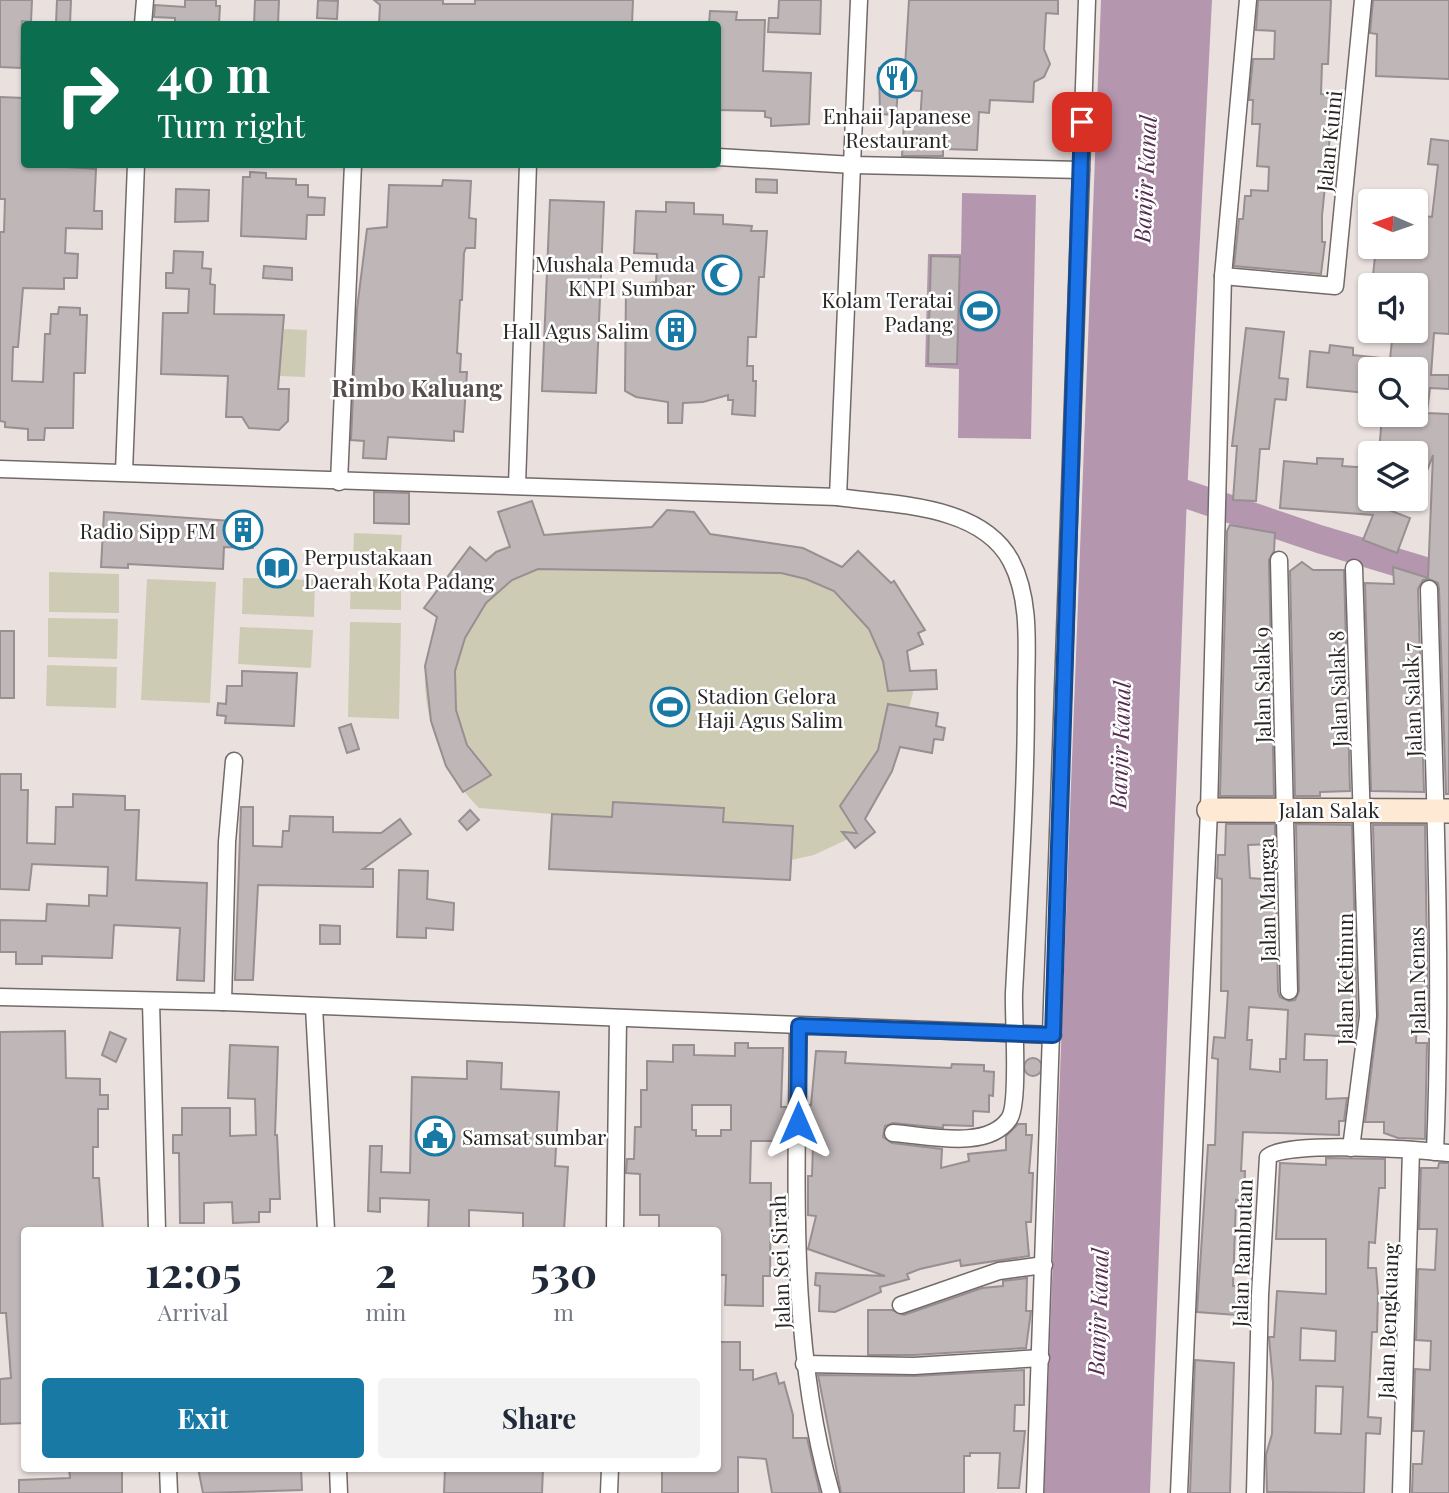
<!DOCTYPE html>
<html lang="en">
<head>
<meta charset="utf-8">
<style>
	body { margin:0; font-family:"Playfair Display",serif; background:#f2f2f3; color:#1f2937; height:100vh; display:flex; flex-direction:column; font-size:26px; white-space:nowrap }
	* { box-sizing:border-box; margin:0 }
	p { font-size:23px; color:#747a83 }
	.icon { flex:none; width:38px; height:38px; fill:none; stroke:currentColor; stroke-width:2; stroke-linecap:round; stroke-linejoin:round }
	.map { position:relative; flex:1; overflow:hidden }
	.side { position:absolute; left:21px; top:1227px; width:700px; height:245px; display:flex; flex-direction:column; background:#fff; border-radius:7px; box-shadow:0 2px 5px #0004 }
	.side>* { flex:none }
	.hud { position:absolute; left:21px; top:21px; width:700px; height:147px; border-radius:7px; box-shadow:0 2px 5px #0004; background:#0b6e4f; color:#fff; overflow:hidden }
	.needle { width:46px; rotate:272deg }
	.buttons { position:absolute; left:1358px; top:189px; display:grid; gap:14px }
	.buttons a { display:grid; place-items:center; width:70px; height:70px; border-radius:7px; background:#fff; box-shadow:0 2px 5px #0004; font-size:35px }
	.pin { position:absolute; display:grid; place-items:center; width:60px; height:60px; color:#fff; margin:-30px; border-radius:14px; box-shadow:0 4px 10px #0006 }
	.me { position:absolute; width:77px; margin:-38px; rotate:0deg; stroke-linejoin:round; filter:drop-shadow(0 0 5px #0008) }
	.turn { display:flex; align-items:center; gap:24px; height:147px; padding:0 21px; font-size:32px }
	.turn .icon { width:91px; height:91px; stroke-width:2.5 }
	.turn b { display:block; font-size:49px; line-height:60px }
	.eta { display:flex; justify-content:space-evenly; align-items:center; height:119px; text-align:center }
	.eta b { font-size:42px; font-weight:700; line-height:49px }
	.action { display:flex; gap:14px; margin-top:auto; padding:14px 21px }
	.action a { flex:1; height:80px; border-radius:7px; background:#1879a5; color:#fff; font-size:28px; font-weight:700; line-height:80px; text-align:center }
	.action a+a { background:#f2f2f3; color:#1f2937 }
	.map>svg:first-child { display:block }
	.green { fill:#cecbb4 }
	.water { fill:#b496af }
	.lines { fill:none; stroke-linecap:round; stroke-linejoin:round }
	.river { stroke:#b496af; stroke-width:28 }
	.building { fill:#bfb6b8; stroke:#978f91; stroke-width:2; fill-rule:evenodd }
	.street-casing { stroke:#726a68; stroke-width:19 }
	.secondary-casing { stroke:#726a68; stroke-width:26 }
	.street { stroke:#fff; stroke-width:16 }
	.secondary { stroke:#feead4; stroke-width:23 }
	.route-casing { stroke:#114b97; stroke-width:18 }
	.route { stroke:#1a73e8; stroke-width:12 }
	.labels { text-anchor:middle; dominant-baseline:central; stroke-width:5; stroke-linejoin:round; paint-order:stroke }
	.poi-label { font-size:21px; fill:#292524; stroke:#fff; text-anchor:end }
	.street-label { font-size:21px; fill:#292524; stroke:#fff }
	.water-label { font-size:23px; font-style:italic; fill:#562d51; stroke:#fff }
	.quarter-label { font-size:24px; font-weight:bold; fill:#554e4c; stroke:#fff }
</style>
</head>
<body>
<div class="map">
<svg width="1449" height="1493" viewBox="0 0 1449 1493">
	<rect width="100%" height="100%" fill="#eae1df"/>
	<g class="green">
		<polygon points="284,329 307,330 305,377 279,376"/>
		<path d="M667,510l27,2 16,22 93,14 103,101 7,44 -21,78 -23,42 -21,26 -34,16 -23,5 -1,20 -241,-11 3,-55 -73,-6c-35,-35 -57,-89 -54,-140 1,-14 12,-32 17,-45 13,-32 23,-52 53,-71 39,-24 112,-23 157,-25z"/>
		<polygon points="354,533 402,535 400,565 353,563"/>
		<polygon points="49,572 119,574 119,613 49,612"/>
		<polygon points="243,578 315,580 314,617 242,614"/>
		<polygon points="351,578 401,579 401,610 350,609"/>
		<polygon points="147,579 216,582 210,703 141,700"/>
		<polygon points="48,618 118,619 117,659 48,657"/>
		<polygon points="350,622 401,623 399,719 348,717"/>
		<polygon points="240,627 313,630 311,668 238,664"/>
		<polygon points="47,665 117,667 116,708 46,706"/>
	</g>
	<g class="water">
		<polygon points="1101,0 1212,0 1187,495 1150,1493 1044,1493"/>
		<polygon points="962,193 1036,195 1031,439 958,438 959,369 925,367 928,254 961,254"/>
	</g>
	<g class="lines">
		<polyline class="river" points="1153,483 1319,539 1449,578"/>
	</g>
	<g class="building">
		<polygon points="0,0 32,0 31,22 22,21 21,68 0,67"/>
		<polygon points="57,0 71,0 70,24 56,24"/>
		<polygon points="185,0 216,0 216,6 220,6 219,24 175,24 175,18 154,17 155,5 185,7"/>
		<polygon points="255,0 279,0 278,24 254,24"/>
		<polygon points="318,0 338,1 337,19 317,18"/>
		<polygon points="374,0 443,0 443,4 475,4 475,0 633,0 632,24 379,24 380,5"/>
		<polygon points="779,0 821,0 820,34 768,32 769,18 778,18"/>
		<polygon points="909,0 1058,0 1058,14 1046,13 1044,49 1050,64 1044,77 1034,82 1033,102 990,100 989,113 979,112 977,150 943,149 943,156 902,156 904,122 920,123 922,91 898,90 896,115 880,114 879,68 905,67"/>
		<polygon points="1258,0 1331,0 1328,64 1322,64 1321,94 1334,95 1322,216 1322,242 1325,242 1321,274 1234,266 1239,219 1243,219 1245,196 1251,196 1251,190 1268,191 1269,167 1257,166 1260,124 1252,124 1253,100 1249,100 1253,59 1274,59 1275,31 1256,30"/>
		<polygon points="1373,0 1449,0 1449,79 1376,76 1377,34 1370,33"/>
		<polygon points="710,11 737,12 736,20 765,20 763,71 811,73 809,124 771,126 771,118 765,117 765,111 718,110 718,24 709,24"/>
		<polygon points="0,97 24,98 24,164 96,169 94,211 102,211 102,229 66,228 65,253 78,254 77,278 64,278 64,289 23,288 18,347 13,347 12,381 43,382 45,334 50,334 51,314 58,314 59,307 80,308 80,315 87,315 85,373 74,373 73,428 45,428 44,440 28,440 28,429 5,427 5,422 0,421 0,232 4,232 5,199 0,199"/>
		<polygon points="1431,139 1449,141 1449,334 1434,333 1431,375 1449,375 1449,389 1430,388 1427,413 1449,414 1449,794 1446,794 1439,589 1438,583 1429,579 1423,580 1418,589 1424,792 1371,791 1365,583 1394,584 1393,567 1428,578 1433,455 1417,498 1416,453 1379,453 1382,415 1416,415 1416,369 1368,369 1366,393 1307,387 1310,351 1329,353 1330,345 1353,348 1353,355 1390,359 1393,331 1416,331 1418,285 1372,285 1376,247 1416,247 1416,215 1432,217 1438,165 1428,164"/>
		<polygon points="250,172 266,173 266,178 296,179 296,185 308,185 308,197 325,198 324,215 307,215 306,239 241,236 243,177 250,177"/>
		<polygon points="756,179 777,180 777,193 756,192"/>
		<polygon points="443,180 471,181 469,218 476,219 475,248 466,248 464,253 462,300 460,300 457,353 461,354 460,372 467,372 463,432 454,431 454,441 388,437 386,459 363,458 364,441 351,440 357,309 367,229 387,227 389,185 442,186"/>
		<polygon points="176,189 209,190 208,221 175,222"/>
		<polygon points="550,200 604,202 596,393 542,391"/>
		<polygon points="666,202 694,203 694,214 723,215 723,224 752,226 751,231 767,231 764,277 759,277 756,337 748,337 747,366 753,366 753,381 756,381 755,416 732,414 733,400 728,400 728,395 703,402 683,403 682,423 668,423 668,402 636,397 625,391 626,286 656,282 657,254 634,253 636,211 666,212"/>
		<polygon points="174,251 203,252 202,268 211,269 210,284 215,285 214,314 284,315 278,389 289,389 288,421 279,430 249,428 242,417 226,417 228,376 161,374 163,313 188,313 189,289 166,288 166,273 173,273"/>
		<polygon points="931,256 960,257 957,364 928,364"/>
		<polygon points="264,266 292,268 292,280 263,278"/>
		<polygon points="1246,328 1284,332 1279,378 1288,379 1286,400 1275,399 1269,449 1260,449 1256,501 1233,500 1237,446 1232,446"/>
		<polygon points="1317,458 1343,459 1342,466 1370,468 1368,502 1410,518 1397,553 1363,540 1373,515 1280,508 1284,461 1317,464"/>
		<polygon points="374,492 409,493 409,524 374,523"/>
		<polygon points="532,501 544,535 652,527 667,510 694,512 710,534 803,548 842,567 858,551 891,583 894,581 925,630 918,633 923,644 907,651 910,671 936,670 937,689 888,691 883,661 869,629 834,591 806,579 781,573 538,569 512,580 486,603 465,638 455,671 456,710 467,745 491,775 463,792 446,766 431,721 425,666 437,617 424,608 470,547 486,561 496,552 510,547 498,512"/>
		<polygon points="104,512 232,521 233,513 254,514 253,548 224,547 223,569 128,564 128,568 101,567"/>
		<polygon points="1230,525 1275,533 1274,551 1269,560 1274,796 1220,796 1227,531"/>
		<polygon points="1302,562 1313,570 1344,570 1350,791 1320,792 1320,796 1295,796 1290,571"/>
		<rect x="0" y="631" width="14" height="67"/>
		<polygon points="242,671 297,673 294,726 225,723 226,716 217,715 218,703 226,704 227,686 242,686"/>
		<polygon points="888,704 938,713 936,726 945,728 943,740 934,739 932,753 900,747 892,771 865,819 875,832 855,848 842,832 857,833 840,806 878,750"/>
		<polygon points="351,724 359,749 347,753 339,728"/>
		<polygon points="0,774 21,774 21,790 28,790 27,843 55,844 56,807 73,807 73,794 125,796 125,810 139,810 136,880 207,883 204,981 177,980 180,928 114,925 112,958 42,956 42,964 16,964 16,952 0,952 0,920 46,921 47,904 89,906 89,895 107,896 108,867 32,864 29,890 0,889"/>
		<polygon points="613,802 724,808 723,822 793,826 790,880 549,869 552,814 612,817"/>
		<polygon points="241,807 253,807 253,846 282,847 283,831 289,831 290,816 333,817 333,832 381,833 400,819 411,834 363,869 373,869 373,887 258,885 253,980 235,980"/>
		<polygon points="470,810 479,820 467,830 459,821"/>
		<path d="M1226,824h49v20l-27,1 2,33 26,2 2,111 2,6 9,4 6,-1 4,-9 -3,-167 56,1 5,190 -2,22 -50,-3 -1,26h23l-1,39 21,-1 -3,23h-5v14l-96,-3 -2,39h4l-1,30 -8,-1 -3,86h5l-2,29 -39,-3 11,-167h7l3,-86 -6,-1 2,-21 11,1 3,-47h-7l1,-112 -5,-1 1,-23h7zM1249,1007l39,3 -2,49h-6v13l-30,-3 2,-29h-5z"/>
		<polygon points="1373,825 1425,825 1428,1014 1417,1014 1416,1043 1427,1043 1425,1139 1398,1138 1384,1133 1384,1122 1365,1122 1378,1016"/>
		<polygon points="399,870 428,871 427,899 454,903 453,930 426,928 426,938 397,937"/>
		<polygon points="320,925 340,926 340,944 320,944"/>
		<polygon points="65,1031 66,1078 100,1079 100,1095 108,1095 108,1109 98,1109 98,1147 93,1147 93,1178 99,1178 103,1230 24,1230 24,1423 0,1424 0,1379 11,1378 6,1313 0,1313 0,1032"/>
		<polygon points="110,1032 126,1039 116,1062 102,1055"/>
		<path d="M735,1043h13v5h35l-2,59h6l-1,38v-4h-35l-1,42h21l-1,93h-7v30l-38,-1 1,-30h-8v-45h-59v-15h-19v-41l-14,-1 1,-14h7l1,-32h6v-37h6v-29l26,1v-17h21v10l41,1zM692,1105h39v25h-10v6h-25v-6h-4z"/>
		<polygon points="230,1045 278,1047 275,1135 277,1135 280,1199 270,1199 270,1212 259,1212 259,1222 233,1223 232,1202 204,1203 204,1223 180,1223 179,1153 173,1153 173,1135 182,1135 182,1108 230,1108 230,1136 256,1135 255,1099 228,1098"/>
		<polygon points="816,1051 846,1052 845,1063 951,1068 952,1064 984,1065 984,1071 994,1072 993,1096 989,1095 989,1112 973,1111 973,1126 943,1125 943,1128 893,1123 885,1126 883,1137 892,1143 942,1149 941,1168 969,1161 968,1154 1006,1150 1006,1136 1018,1124 1026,1124 1026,1135 1032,1135 1029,1173 1033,1173 1031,1222 1026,1222 1029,1256 961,1266 960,1260 920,1269 907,1274 909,1279 880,1287 881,1292 835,1312 819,1311 820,1286 815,1285 816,1273 885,1276 808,1249 816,1216 808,1215 808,1176 812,1176 813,1146 807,1146 808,1105 811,1105"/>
		<circle cx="1033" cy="1067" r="9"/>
		<polygon points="467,1061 502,1063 501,1089 559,1092 555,1166 568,1167 564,1230 523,1230 523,1213 469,1210 469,1230 428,1230 429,1200 380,1198 380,1212 368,1211 370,1146 382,1146 381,1172 410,1173 412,1077 467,1079"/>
		<path d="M1326,1158l59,1v29h-6l-4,55 -6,-1 -1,26h8l2,26 -1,38h-5l-4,85 13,1 -1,16 -14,-1 -2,60 -97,-1 -1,-37 6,-21 1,-51 -4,-46h5l3,-46 49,3v-55h-50l4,-76 46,2zM1301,1328l35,3 -1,30 -35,-1zM1316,1386l27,1 -2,47 -26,-1z"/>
		<polygon points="1439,1163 1449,1163 1449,1493 1412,1493 1413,1464 1422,1464 1424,1431 1413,1431 1415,1369 1430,1370 1431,1341 1416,1340 1418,1269 1435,1270 1437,1229 1419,1229 1421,1168 1438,1168"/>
		<polygon points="1027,1278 1026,1311 1031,1311 1026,1348 914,1355 868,1355 868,1310 892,1310 904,1315 982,1288 1003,1286 1003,1281"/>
		<polygon points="718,1342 740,1342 740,1370 753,1370 753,1380 776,1373 779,1384 784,1382 793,1415 793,1438 807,1438 820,1493 772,1493 766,1459 738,1457 738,1493 662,1493 662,1468 718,1468"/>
		<polygon points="1195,1360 1234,1363 1230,1493 1190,1493"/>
		<polygon points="1024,1370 1024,1405 1015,1405 1014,1431 1025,1431 1019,1488 998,1488 1000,1453 970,1453 970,1456 964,1456 964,1493 841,1493 818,1375 915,1376"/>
		<polygon points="69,1468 122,1468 122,1493 19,1493 19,1480 70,1478"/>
		<polygon points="198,1468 301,1468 302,1490 203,1493"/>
		<polygon points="445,1468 543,1468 542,1493 444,1493"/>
	</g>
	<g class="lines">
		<defs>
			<g id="street">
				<polyline points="143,24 145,0"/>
				<polyline points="718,157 853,165 1081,170"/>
				<polyline points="1223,276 1335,286 1363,0"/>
				<path d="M0,469l838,28c55,8 143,7 173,64 21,40 15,92 15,135 0,99 -7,198 -12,297 -1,24 6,111 -5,126 -22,32 -83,16 -116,14"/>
				<polyline points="124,472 136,164"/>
				<polyline points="339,482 353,164"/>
				<polyline points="517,485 528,164"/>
				<polyline points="838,497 859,0"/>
				<polyline points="1279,560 1289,991"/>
				<path d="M1429,589c5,187 14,376 6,563"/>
				<polyline points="0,997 223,1002 1053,1035"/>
				<polyline points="151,1002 157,1230"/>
				<polyline points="223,1002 227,842 234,761"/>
				<polyline points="314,1007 326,1230"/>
				<path d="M798,1026c-1,155 -10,316 33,467"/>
				<polyline points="1351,1148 1368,1016 1354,568"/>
				<polyline points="615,1230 618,1019"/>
				<polyline points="901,1305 999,1271 1044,1265"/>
				<polyline points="804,1364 914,1366 1041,1358"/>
				<polyline points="168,1468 169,1493"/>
				<polyline points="338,1468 339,1493"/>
				<polyline points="609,1493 610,1468"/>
				<polyline points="1035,1493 1087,0"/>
				<polyline points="1179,1493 1209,810 1223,276 1248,0"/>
				<path d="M1255,1493l5,-198 8,-138c17,-17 153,-7 181,-4"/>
				<polyline points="1401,1493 1411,1150"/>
			</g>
			<polyline id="secondary" points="1209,810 1449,811"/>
		</defs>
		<use href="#street" class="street-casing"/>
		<use href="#secondary" class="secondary-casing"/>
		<use href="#street" class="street"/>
		<use href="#secondary" class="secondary"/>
	</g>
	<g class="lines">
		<defs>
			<polyline id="route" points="798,1123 799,1026 1053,1035 1082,122"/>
		</defs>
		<use href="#route" class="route-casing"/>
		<use href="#route" class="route"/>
	</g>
	<defs>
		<symbol id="restaurant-ring" viewBox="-11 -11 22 22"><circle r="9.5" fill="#fff" stroke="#1879a5" stroke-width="1.5"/><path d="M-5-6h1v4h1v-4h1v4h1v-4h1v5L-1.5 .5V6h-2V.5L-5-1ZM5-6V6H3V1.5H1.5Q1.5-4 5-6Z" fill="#1879a5"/></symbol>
		<symbol id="mosque-ring" viewBox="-11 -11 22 22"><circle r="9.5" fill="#fff" stroke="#1879a5" stroke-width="1.5"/><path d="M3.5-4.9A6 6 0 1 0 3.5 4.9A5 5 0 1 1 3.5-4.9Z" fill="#1879a5"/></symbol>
		<symbol id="stadium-ring" viewBox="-11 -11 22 22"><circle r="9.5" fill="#fff" stroke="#1879a5" stroke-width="1.5"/><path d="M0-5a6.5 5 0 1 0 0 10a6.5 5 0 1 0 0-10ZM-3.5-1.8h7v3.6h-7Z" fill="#1879a5"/></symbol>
		<symbol id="building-ring" viewBox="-11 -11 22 22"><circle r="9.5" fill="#fff" stroke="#1879a5" stroke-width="1.5"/><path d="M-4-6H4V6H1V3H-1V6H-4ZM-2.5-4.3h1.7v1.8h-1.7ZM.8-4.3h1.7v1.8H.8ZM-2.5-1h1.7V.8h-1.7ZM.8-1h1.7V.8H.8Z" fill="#1879a5"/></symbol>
		<symbol id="library-ring" viewBox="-11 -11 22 22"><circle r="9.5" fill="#fff" stroke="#1879a5" stroke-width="1.5"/><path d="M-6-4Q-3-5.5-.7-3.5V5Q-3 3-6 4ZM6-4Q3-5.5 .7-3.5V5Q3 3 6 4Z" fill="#1879a5"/></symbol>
		<symbol id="civic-ring" viewBox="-11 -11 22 22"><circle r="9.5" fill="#fff" stroke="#1879a5" stroke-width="1.5"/><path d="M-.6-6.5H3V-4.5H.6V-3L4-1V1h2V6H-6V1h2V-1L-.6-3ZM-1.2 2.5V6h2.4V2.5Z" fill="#1879a5"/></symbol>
	</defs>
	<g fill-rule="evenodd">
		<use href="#restaurant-ring" x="875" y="56" width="44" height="44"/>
		<use href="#mosque-ring" x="700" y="253" width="44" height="44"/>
		<use href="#stadium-ring" x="958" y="289" width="44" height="44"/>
		<use href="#building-ring" x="654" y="308" width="44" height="44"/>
		<use href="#building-ring" x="221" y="508" width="44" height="44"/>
		<use href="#library-ring" x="255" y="546" width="44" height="44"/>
		<use href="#stadium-ring" x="648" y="685" width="44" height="44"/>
		<use href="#civic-ring" x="413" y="1114" width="44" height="44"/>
	</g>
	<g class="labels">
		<g class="poi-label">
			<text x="897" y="115" text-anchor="middle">Enhaii Japanese<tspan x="897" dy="24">Restaurant</tspan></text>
			<text x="695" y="263">Mushala Pemuda<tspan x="695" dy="24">KNPI Sumbar</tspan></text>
			<text x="953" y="299">Kolam Teratai<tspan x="953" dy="24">Padang</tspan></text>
			<text x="649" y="330">Hall Agus Salim</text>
			<text x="216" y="530">Radio Sipp FM</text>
			<text x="304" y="556" text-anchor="start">Perpustakaan<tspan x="304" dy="24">Daerah Kota Padang</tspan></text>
			<text x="697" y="695" text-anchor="start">Stadion Gelora<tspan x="697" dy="24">Haji Agus Salim</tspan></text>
			<text x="462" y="1136" text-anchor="start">Samsat sumbar</text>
		</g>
		<g class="street-label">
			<text transform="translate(1328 141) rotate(-84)">Jalan Kuini</text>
			<text transform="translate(1261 685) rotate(-91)">Jalan Salak 9</text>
			<text transform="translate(1337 689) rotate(-92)">Jalan Salak 8</text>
			<text transform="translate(1411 700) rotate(-92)">Jalan Salak 7</text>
			<text x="1329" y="809">Jalan Salak</text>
			<text transform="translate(1266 900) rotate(-91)">Jalan Mangga</text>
			<text transform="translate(1344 979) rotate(-90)">Jalan Ketimun</text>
			<text transform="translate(1416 981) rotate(-91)">Jalan Nenas</text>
			<text transform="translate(1241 1253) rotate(-88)">Jalan Rambutan</text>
			<text transform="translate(779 1262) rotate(-92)">Jalan Sei Sirah</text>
			<text transform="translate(1387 1321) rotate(-88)">Jalan Bengkuang</text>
		</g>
		<g class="water-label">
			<text transform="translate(1144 179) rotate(-87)">Banjir Kanal</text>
			<text transform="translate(1119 745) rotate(-88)">Banjir Kanal</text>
			<text transform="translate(1097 1312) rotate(-88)">Banjir Kanal</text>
		</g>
		<g class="quarter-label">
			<text x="417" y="387">Rimbo Kaluang</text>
		</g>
	</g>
</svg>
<div class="buttons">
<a><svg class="needle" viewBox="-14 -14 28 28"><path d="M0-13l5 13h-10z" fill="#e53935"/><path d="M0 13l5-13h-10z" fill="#747a83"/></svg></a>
<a><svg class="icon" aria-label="sound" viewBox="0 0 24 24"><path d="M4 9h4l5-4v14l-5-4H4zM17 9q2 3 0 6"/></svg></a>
<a><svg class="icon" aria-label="search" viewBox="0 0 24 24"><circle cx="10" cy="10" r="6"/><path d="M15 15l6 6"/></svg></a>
<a><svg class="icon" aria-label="layers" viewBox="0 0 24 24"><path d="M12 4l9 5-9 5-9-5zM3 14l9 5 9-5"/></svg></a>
</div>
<div class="pin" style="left:1082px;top:122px;background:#d93025"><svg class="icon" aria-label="arrive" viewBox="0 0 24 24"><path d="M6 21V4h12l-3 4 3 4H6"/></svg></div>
<svg class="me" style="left:798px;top:1123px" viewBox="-20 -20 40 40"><path d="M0-17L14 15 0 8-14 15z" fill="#1a73e8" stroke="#fff" stroke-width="4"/></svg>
<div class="hud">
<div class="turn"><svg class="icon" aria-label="right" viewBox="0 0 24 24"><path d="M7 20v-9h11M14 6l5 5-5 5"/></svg><div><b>40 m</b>Turn right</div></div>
</div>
<section class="side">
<div class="eta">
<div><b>12:05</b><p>Arrival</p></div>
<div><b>2</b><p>min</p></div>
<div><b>530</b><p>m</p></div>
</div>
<div class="action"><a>Exit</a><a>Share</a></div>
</section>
</div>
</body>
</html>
